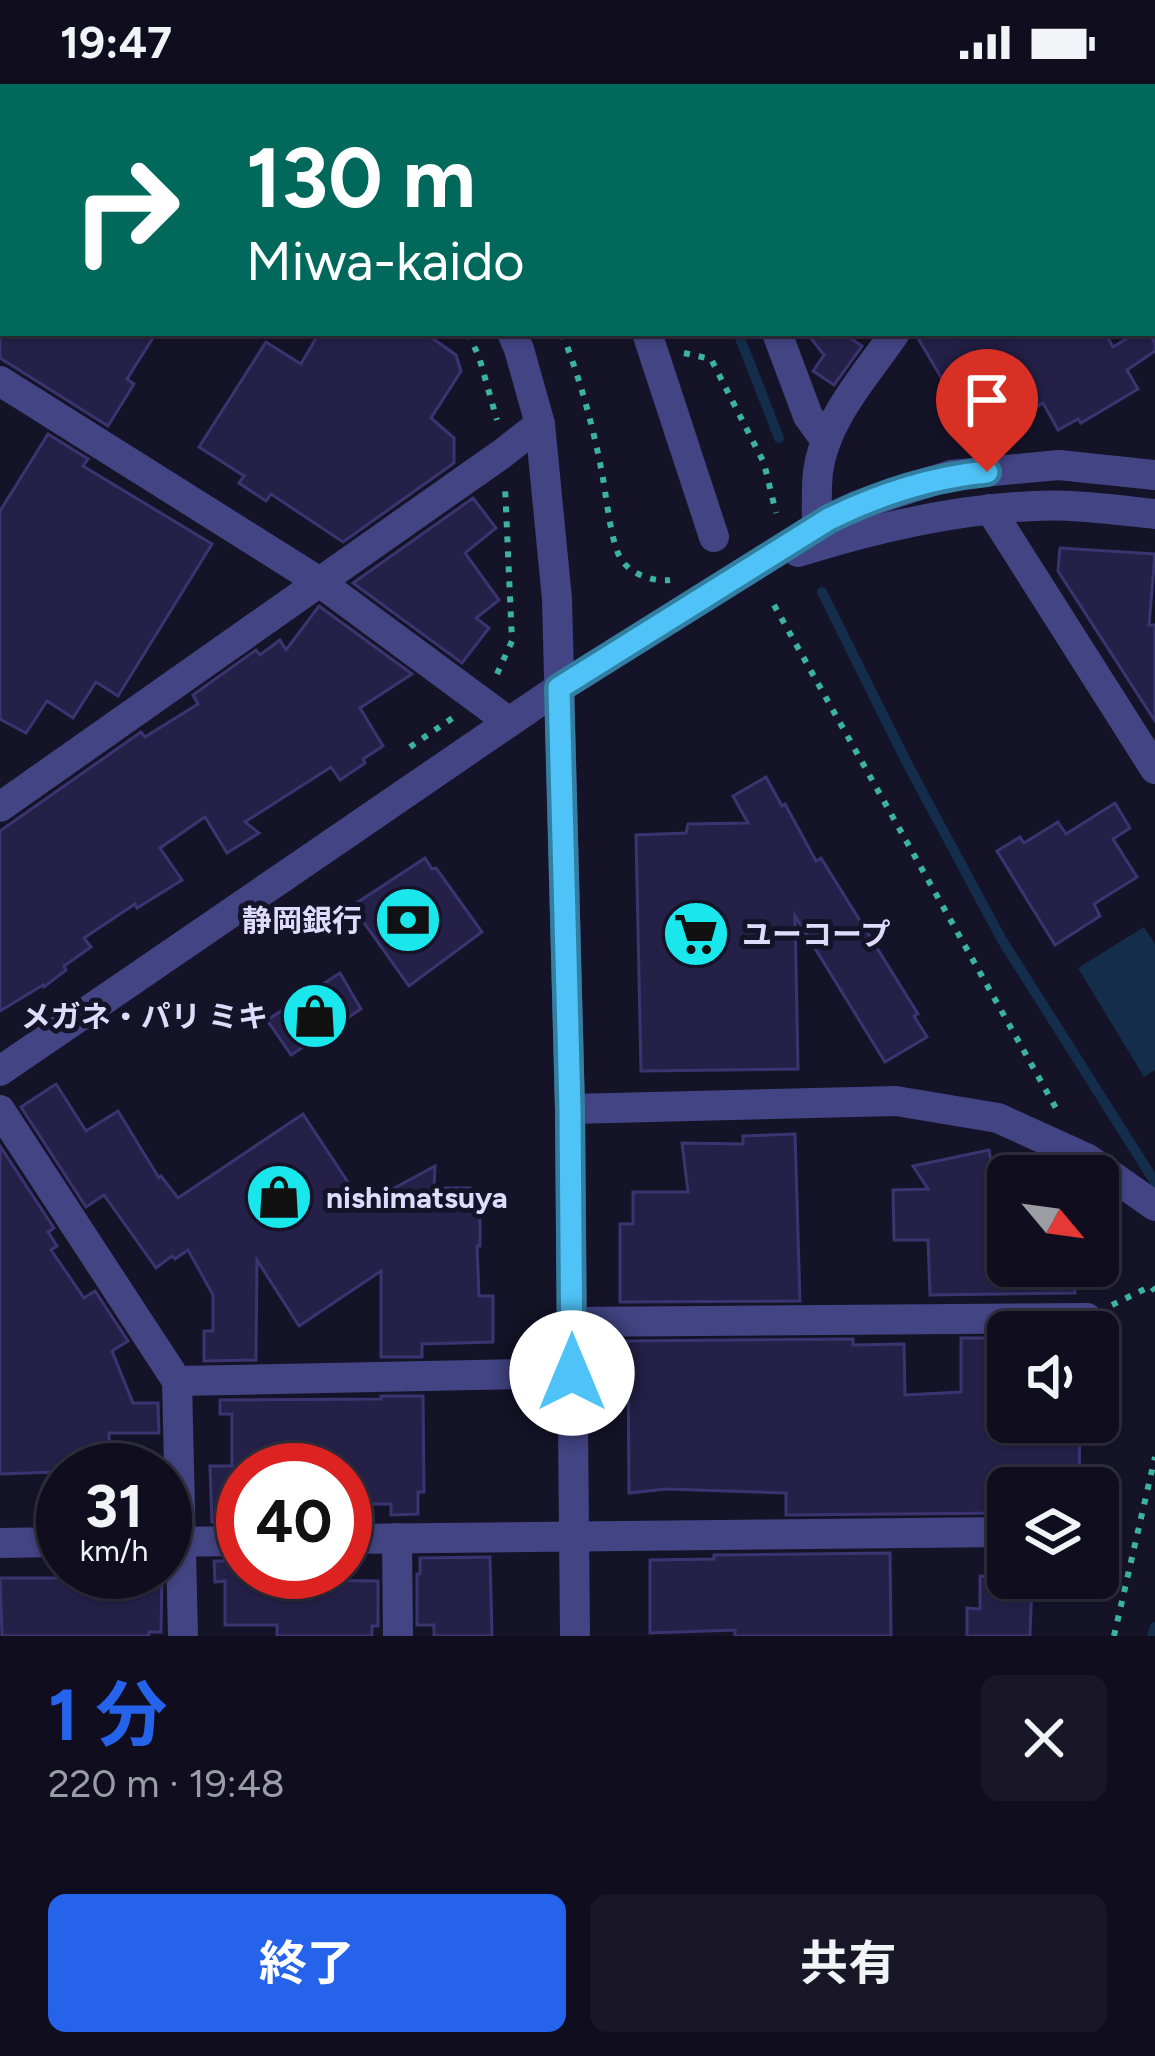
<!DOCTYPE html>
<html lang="ja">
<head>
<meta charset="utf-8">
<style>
	body { margin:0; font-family:Figtree,"Noto Sans JP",sans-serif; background:#191727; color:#f1f3f6; height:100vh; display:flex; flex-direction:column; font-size:45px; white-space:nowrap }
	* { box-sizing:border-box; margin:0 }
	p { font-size:39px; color:#9c9ca4 }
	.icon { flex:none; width:66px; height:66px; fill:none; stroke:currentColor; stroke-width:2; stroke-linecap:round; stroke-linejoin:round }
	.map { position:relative; height:1552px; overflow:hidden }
	.sheet { display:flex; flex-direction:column; background:#100e1e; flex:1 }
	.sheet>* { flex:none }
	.top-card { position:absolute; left:0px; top:0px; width:1155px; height:252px; box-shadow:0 3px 9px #0004,0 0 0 3px #302e3c; background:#00695c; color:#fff; overflow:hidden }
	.needle { width:78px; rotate:119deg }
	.buttons { position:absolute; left:987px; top:1071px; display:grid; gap:24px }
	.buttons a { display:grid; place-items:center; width:132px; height:132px; border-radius:18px; background:#100e1e; box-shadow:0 3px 9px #0004,0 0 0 3px #302e3c; font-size:60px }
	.speed { position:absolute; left:36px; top:1359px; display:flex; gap:24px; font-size:60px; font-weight:700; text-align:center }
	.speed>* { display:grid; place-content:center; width:156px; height:156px; border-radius:50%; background:#100e1e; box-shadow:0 3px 9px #0004,0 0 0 3px #302e3c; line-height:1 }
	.speed small { font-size:30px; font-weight:400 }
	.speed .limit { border:18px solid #d22; background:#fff; color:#111 }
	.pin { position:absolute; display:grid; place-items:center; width:102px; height:102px; color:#fff; margin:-123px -51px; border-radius:50% 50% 50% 0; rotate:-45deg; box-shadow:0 0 12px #0007 }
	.pin .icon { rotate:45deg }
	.me { position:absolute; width:132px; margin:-66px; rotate:0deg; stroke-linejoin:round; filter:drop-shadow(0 0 9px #0008) }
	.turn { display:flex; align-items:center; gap:42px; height:252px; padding:0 48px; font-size:54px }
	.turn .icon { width:156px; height:156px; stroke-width:2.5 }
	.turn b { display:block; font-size:84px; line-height:102px }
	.round { display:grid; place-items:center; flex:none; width:126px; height:126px; border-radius:18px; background:#191727 }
	.head { display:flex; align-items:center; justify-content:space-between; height:204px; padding:0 48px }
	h1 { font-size:72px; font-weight:700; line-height:90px; color:#2563eb }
	.primary-button { display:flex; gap:24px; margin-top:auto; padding:24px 48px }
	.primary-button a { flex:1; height:138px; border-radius:18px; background:#2563eb; color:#fff; font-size:48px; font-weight:700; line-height:138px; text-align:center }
	.primary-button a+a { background:#191727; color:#f1f3f6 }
	.status { display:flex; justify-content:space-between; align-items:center; height:84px; padding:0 60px; background:#100e1e; direction:ltr }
	.status svg { height:33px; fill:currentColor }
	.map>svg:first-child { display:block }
	.water { fill:#132d4b }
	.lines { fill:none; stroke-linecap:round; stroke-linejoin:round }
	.stream { stroke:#132d4b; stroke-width:10 }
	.building { fill:#252047; stroke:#3c3471; stroke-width:3 }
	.path { stroke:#3bb2a2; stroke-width:6; stroke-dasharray:6 9; stroke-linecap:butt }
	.minor { stroke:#424483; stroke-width:30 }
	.route-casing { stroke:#337fa1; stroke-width:30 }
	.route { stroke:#4fc3f7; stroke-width:21 }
	.labels { text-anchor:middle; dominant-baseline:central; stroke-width:10; stroke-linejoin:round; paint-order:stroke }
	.poi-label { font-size:30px; font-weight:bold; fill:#dedcfc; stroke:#151328; text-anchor:end }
</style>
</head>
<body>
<div class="status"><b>19:47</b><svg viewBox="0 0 49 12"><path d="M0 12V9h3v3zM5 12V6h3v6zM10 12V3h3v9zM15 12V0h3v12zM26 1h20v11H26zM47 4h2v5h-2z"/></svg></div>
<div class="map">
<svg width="1155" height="1552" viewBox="0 0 1155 1552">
	<rect width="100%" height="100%" fill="#151328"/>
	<polygon class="water" points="1144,843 1155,860 1155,986 1144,993 1078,884"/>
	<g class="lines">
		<g class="stream">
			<polyline points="645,0 646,3"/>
			<polyline points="738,249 779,354"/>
			<polyline points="822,508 908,681 1002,856 1155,1098"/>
			<polyline points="1152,1552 1155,1543"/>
		</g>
	</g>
	<g class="building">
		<polygon points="0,249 156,249 127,295 134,300 108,342 0,274"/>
		<polygon points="319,249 425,249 456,271 461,287 431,334 454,354 454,379 343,458 271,410 266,417 239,399 244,392 199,363 266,258 301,280"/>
		<polygon points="807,249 843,249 862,262 834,301 813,287 824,271"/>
		<polygon points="915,249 1105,249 1113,263 1136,249 1149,249 1155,259 1155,267 1127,286 1138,305 1081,339 1078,335 1058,346 1043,319 1026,330 1017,316 970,343"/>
		<polygon points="48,350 88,375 83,382 212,460 118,612 96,598 73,634 47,617 26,649 0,635 0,427"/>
		<polygon points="473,414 496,444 465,469 499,516 476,534 489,544 462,579 353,499"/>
		<polygon points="1060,464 1155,470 1149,541 1155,541 1155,637 1058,487"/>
		<polygon points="319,522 412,590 360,624 383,662 363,675 365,679 340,696 331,683 245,738 259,749 227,769 205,733 160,764 182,796 137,824 135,820 84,854 91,863 64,882 66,886 44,903 43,901 0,927 0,747 141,648 145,653 198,620 193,611 256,566 260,571 280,556 286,566"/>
		<polygon points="766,693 782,722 785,720 816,777 821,774 918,930 914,932 927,953 885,978 795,832 798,985 641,987 636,751 686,749 688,740 748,739 733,712"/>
		<polygon points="1115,719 1130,744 1113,755 1137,793 1094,820 1100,832 1055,861 997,767 1020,753 1024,759 1058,738 1066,750"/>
		<polygon points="425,774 432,785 436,784 482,848 409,902 352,822"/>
		<polygon points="340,889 361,925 291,971 267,936"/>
		<polygon points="56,1000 86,1047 118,1027 159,1094 161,1092 178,1114 303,1030 363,1121 435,1082 434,1104 470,1104 469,1127 480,1126 480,1162 477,1162 479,1212 493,1212 493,1258 422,1260 422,1273 381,1273 381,1187 299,1242 257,1176 256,1276 204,1277 204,1247 213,1247 213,1211 188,1166 175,1175 172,1172 156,1184 104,1111 86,1123 21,1023"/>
		<polygon points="795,1050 800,1217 620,1218 620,1140 633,1140 633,1108 688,1108 682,1059 743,1060 743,1052"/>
		<polygon points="0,1062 54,1144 48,1148 57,1162 51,1166 84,1214 95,1207 128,1257 112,1267 133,1319 158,1319 159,1349 109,1349 109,1386 0,1390"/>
		<polygon points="989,1066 992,1082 1008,1079 1008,1182 1074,1182 1075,1209 930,1211 928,1156 894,1156 893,1106 928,1105 913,1082"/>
		<polygon points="961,1254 999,1254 998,1338 1080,1338 1079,1404 1008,1404 1008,1429 786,1431 786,1409 666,1405 629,1409 628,1272 625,1272 625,1257 853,1255 853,1261 904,1260 905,1311 961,1308"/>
		<polygon points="381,1312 423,1312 424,1408 418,1408 418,1430 391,1431 391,1420 345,1420 345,1386 333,1386 332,1377 258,1376 258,1386 243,1386 243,1438 212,1438 210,1382 232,1382 232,1330 220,1330 220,1316 381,1315"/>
		<polygon points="890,1469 891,1552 735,1552 735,1546 650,1549 650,1476 714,1475 714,1471"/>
		<polygon points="490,1473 492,1552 434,1552 434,1541 417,1541 417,1490 420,1490 420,1474"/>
		<polygon points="214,1477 243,1477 243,1488 300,1488 300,1496 378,1497 378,1542 372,1542 372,1552 277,1552 277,1541 225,1541 225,1497 215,1498"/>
		<polygon points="81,1488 162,1488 161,1548 149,1548 149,1552 2,1552 0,1494 81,1494"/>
		<polygon points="980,1492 1008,1493 1010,1498 1032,1498 1030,1552 967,1552 967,1524 980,1525"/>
	</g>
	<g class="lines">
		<g class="path">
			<polyline points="229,0 234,3"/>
			<polyline points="380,0 383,3"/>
			<polyline points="468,249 479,273 497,336"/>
			<path d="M562,249c17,43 30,89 39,135 5,22 9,74 20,91 9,15 32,23 49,21"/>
			<polyline points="684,269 711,275 764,379 776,429"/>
			<polyline points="774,521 1057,1026"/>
			<polyline points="497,590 512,557 505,403"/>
			<polyline points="410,663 454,633"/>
			<polyline points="1112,1221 1151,1202 1155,1207"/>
			<polyline points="1114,1552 1155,1373"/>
		</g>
		<g class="minor">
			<polyline points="309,0 313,3"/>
			<polyline points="497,0 498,3"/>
			<polyline points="571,0 572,3"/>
			<polyline points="683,0 684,3"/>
			<polyline points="973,0 974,3"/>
			<polyline points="1066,3 1068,0"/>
			<polyline points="512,249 519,265 540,340 557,515 570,1025 896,1017 998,1034 1088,1075 1155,1122"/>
			<polyline points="647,249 714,453"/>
			<polyline points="777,249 808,332 826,357"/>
			<polyline points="0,297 318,497 509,638"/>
			<polyline points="990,425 1155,685"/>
			<path d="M817,445c0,-19 -1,-39 1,-57 7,-53 48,-97 77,-139"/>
			<path d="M798,468c76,-24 157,-43 237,-46 40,-2 80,4 120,8"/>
			<polyline points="0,723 503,369 540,340"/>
			<polyline points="0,987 559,604 829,435 856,422 951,391 1059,381 1155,391"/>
			<polyline points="570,1025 575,1552"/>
			<polyline points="0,1026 177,1297 183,1552"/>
			<polyline points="572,1238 1087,1234"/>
			<polyline points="177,1297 572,1289"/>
			<polyline points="397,1454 398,1552"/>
			<polyline points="345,1455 1008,1448"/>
			<polyline points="165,1458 243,1457"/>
			<polyline points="0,1459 63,1458"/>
		</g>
	</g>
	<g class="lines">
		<defs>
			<path id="route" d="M572,1289l-2,-264 -11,-421 270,-169c49,-24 104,-42 158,-47"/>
		</defs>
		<use href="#route" class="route-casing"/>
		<use href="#route" class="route"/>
	</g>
	<defs>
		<symbol id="bank-disc" viewBox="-11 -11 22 22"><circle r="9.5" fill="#19e7ec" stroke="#151328"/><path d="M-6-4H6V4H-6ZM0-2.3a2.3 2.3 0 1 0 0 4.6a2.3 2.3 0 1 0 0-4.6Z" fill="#111"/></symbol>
		<symbol id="supermarket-disc" viewBox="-11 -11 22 22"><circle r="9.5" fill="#19e7ec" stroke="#151328"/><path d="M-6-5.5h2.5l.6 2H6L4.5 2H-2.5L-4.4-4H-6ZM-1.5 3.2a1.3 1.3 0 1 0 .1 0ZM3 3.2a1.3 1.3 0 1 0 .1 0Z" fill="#111"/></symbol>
		<symbol id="shop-disc" viewBox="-11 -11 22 22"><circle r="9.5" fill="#19e7ec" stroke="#151328"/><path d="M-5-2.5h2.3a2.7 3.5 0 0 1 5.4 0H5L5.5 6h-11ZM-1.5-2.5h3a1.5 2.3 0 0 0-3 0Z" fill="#111"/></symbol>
	</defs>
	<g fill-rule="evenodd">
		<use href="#bank-disc" x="370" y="798" width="76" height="76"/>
		<use href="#supermarket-disc" x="658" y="812" width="76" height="76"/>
		<use href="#shop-disc" x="277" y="894" width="76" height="76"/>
		<use href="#shop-disc" x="241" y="1075" width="76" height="76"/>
	</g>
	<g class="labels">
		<g class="poi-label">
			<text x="362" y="836">静岡銀行</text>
			<text x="742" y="850" text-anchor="start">ユーコープ</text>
			<text x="268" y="932">メガネ・パリ ミキ</text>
			<text x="326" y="1113" text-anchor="start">nishimatsuya</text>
		</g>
	</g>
</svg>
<div class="buttons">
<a><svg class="needle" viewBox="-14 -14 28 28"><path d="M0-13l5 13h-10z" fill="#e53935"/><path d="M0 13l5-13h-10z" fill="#9c9ca4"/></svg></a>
<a><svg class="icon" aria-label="sound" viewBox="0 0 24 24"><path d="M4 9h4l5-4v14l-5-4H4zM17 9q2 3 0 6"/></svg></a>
<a><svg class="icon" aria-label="layers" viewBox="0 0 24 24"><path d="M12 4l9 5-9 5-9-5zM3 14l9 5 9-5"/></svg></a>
</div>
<div class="speed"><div>31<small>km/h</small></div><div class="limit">40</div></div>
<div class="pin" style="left:987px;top:388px;background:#d93025"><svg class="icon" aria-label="arrive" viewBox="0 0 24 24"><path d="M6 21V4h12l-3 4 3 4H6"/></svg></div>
<svg class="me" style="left:572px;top:1289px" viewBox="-20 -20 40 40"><circle r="19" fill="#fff"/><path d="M0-13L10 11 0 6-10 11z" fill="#4fc3f7"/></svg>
<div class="top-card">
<div class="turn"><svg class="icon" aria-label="right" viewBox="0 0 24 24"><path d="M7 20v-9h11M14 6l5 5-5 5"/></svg><div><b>130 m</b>Miwa-kaido</div></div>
</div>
</div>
<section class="sheet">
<div class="head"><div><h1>1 分</h1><p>220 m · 19:48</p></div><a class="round"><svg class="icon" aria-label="close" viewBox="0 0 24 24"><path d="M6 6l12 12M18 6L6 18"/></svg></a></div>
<div class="primary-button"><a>終了</a><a>共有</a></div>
</section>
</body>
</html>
